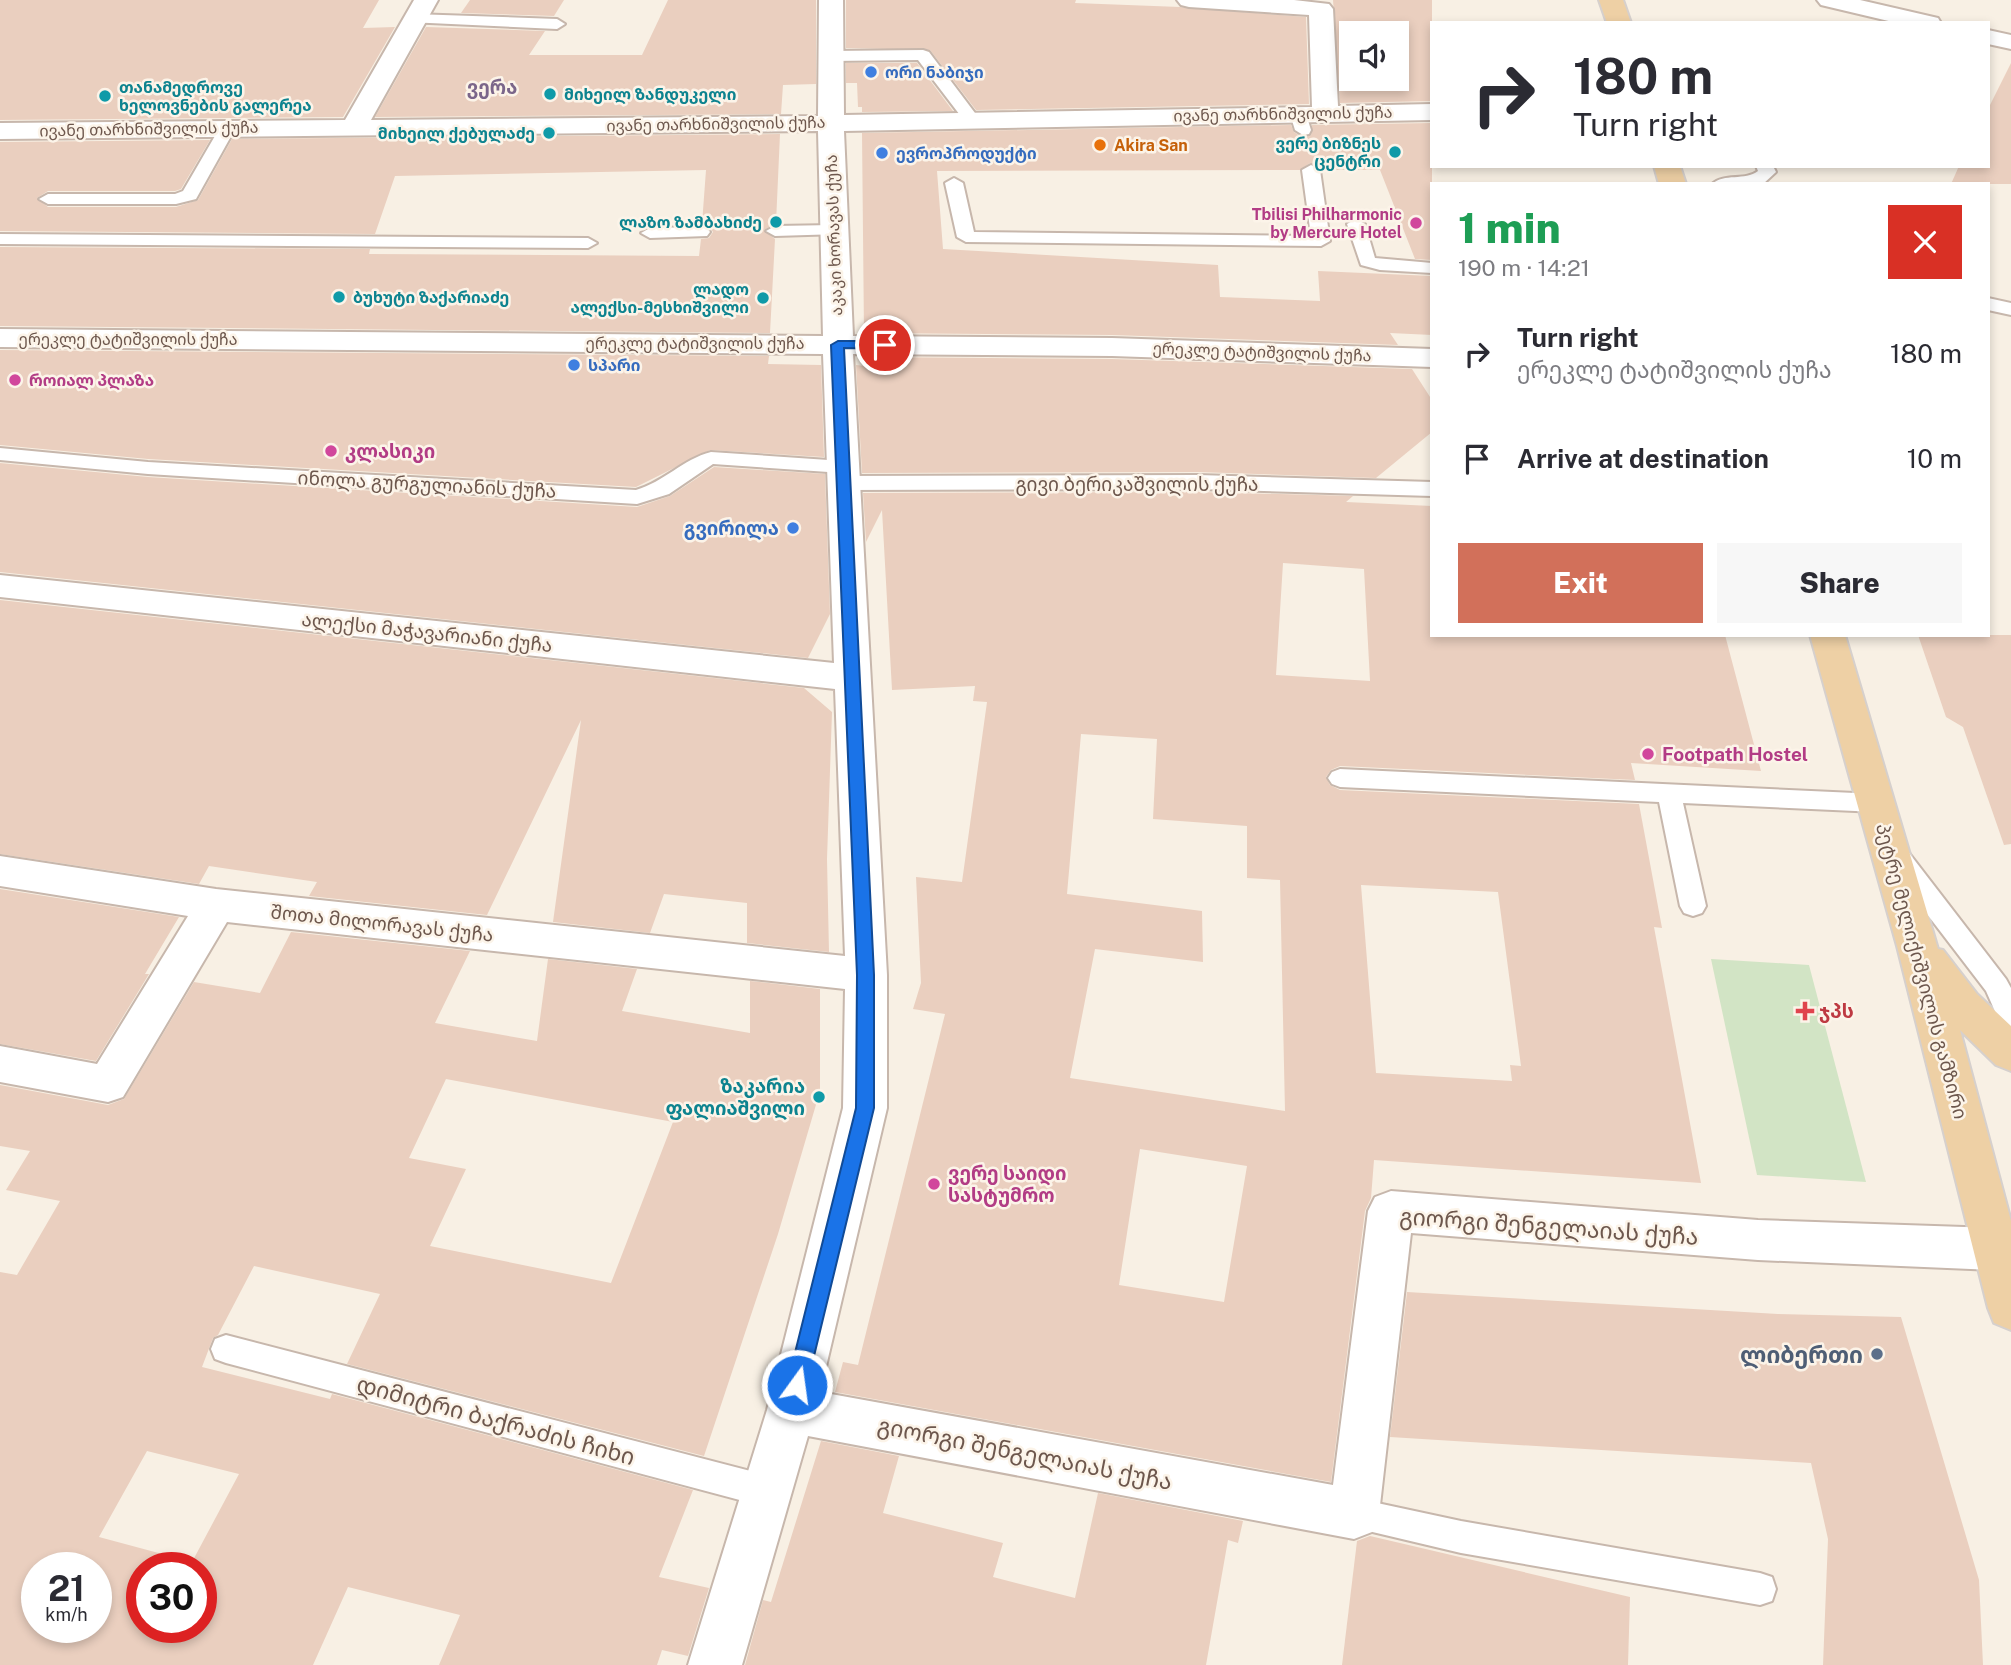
<!DOCTYPE html>
<html lang="en">
<head>
<meta charset="utf-8">
<style>
	body { margin:0; font-family:"Public Sans","Noto Sans Georgian",sans-serif; background:#f7f7f7; color:#2b2b33; height:100vh; display:flex; flex-direction:column; font-size:26px; white-space:nowrap }
	* { box-sizing:border-box; margin:0 }
	p { font-size:23px; color:#7c7c81 }
	.icon { flex:none; width:38px; height:38px; fill:none; stroke:currentColor; stroke-width:2; stroke-linecap:round; stroke-linejoin:round }
	.map { position:relative; flex:1; overflow:hidden }
	.details { position:absolute; left:1430px; top:182px; width:560px; height:455px; display:flex; flex-direction:column; background:#fff; border-radius:0px; box-shadow:0 4px 10px #0003 }
	.details>* { flex:none }
	.banner { position:absolute; left:1430px; top:21px; width:560px; height:147px; border-radius:0px; box-shadow:0 4px 10px #0003; background:#fff; color:#2b2b33; overflow:hidden }
	.fabs { position:absolute; left:1339px; top:21px; display:grid; gap:14px }
	.fabs a { display:grid; place-items:center; width:70px; height:70px; border-radius:0px; background:#fff; box-shadow:0 4px 10px #0003; font-size:35px }
	.speed { position:absolute; left:21px; top:1552px; display:flex; gap:14px; font-size:35px; font-weight:700; text-align:center }
	.speed>* { display:grid; place-content:center; width:91px; height:91px; border-radius:50%; background:#fff; box-shadow:0 4px 10px #0003; line-height:1 }
	.speed small { font-size:18px; font-weight:400 }
	.speed .limit { border:10px solid #d22; background:#fff; color:#111 }
	.pin { position:absolute; display:grid; place-items:center; width:60px; height:60px; color:#fff; margin:-30px; border:4px solid #fff; border-radius:50%; box-shadow:0 2px 7px #0007 }
	.me { position:absolute; width:77px; margin:-38px; rotate:14deg; stroke-linejoin:round; filter:drop-shadow(0 0 5px #0008) }
	.turn { display:flex; align-items:center; gap:24px; height:147px; padding:0 28px; font-size:32px }
	.turn .icon { width:91px; height:91px; stroke-width:2.5 }
	.turn b { display:block; font-size:49px; line-height:60px }
	.round { display:grid; place-items:center; flex:none; width:74px; height:74px; border-radius:0px; background:#f7f7f7 }
	.overview { display:flex; align-items:center; justify-content:space-between; height:119px; padding:0 28px }
	h1 { font-size:42px; font-weight:800; line-height:52px; color:#1e9e55 }
	.button { display:flex; gap:14px; margin-top:auto; padding:14px 28px }
	.button a { flex:1; height:80px; border-radius:0px; background:#d2705a; color:#fff; font-size:28px; font-weight:800; line-height:80px; text-align:center }
	.button a+a { background:#f7f7f7; color:#2b2b33 }
	ul { padding:0; list-style:none }
	li { display:flex; align-items:center; gap:21px; height:105px; padding:0 28px }
	li div { flex:1 }
	li b { display:block; font-size:26px }
	li em { font-style:normal }
	.map>svg:first-child { display:block }
	.green { fill:#d2e4c5 }
	.building { fill:#eacfbf; fill-rule:evenodd }
	.lines { fill:none; stroke-linecap:round; stroke-linejoin:round }
	.service-casing { stroke:#c7b7ac; stroke-width:4 }
	.minor-casing { stroke:#c7b7ac; stroke-width:4 }
	.primary-casing { stroke:#d6d0cd; stroke-width:4 }
	.service { fill:#fff; fill-rule:evenodd }
	.minor { fill:#fff; fill-rule:evenodd }
	.primary { fill:#eed0a5; fill-rule:evenodd }
	.route { fill:#1a73e8; stroke:#114b97; stroke-width:2 }
	.shop-dot { fill:#3f7fe0; stroke:#fcf4e9; stroke-width:2.5 }
	.culture-dot { fill:#0f9aa8; stroke:#fcf4e9; stroke-width:2.5 }
	.food-dot { fill:#e8710a; stroke:#fcf4e9; stroke-width:2.5 }
	.hotel-dot { fill:#d1479c; stroke:#fcf4e9; stroke-width:2.5 }
	.health-dot { fill:#e0444e; stroke:#fcf4e9; stroke-width:2.5 }
	.service-dot { fill:#5c6f8a; stroke:#fcf4e9; stroke-width:2.5 }
	.labels { text-anchor:middle; dominant-baseline:central; stroke-width:5; stroke-linejoin:round; paint-order:stroke }
	.far-shop-label { font-size:16px; font-weight:bold; fill:#366cbe; stroke:#fcf4e9; text-anchor:start }
	.far-culture-label { font-size:16px; font-weight:bold; fill:#0d838f; stroke:#fcf4e9; text-anchor:end }
	.far-street-label { font-size:16px; fill:#6d574d; stroke:#fcf4e9 }
	.far-food-label { font-size:16px; font-weight:bold; fill:#c56008; stroke:#fcf4e9; text-anchor:start }
	.far-hotel-label { font-size:16px; font-weight:bold; fill:#b23c85; stroke:#fcf4e9; text-anchor:end }
	.far-quarter-label { font-size:19px; font-weight:bold; fill:#7b668a; stroke:#fcf4e9 }
	.hotel-label { font-size:19px; font-weight:bold; fill:#b23c85; stroke:#fcf4e9; text-anchor:start }
	.street-label { font-size:19px; fill:#6d574d; stroke:#fcf4e9 }
	.shop-label { font-size:19px; font-weight:bold; fill:#366cbe; stroke:#fcf4e9; text-anchor:end }
	.health-label { font-size:19px; font-weight:bold; fill:#be3a42; stroke:#fcf4e9; text-anchor:start }
	.culture-label { font-size:19px; font-weight:bold; fill:#0d838f; stroke:#fcf4e9; text-anchor:end }
	.near-street-label { font-size:23px; fill:#6d574d; stroke:#fcf4e9 }
	.near-service-label { font-size:23px; font-weight:bold; fill:#4e5e75; stroke:#fcf4e9; text-anchor:end }
</style>
</head>
<body>
<div class="map">
<svg width="2011" height="1665" viewBox="0 0 2011 1665">
	<rect width="100%" height="100%" fill="#f8f0e4"/>
	<polygon class="green" points="1711,959 1809,965 1866,1182 1757,1175"/>
	<g class="building">
		<polygon points="0,0 379,0 363,28 395,27 343,117 0,120"/>
		<polygon points="470,0 564,0 554,16 461,13"/>
		<polygon points="668,0 816,0 816,84 783,85 781,114 375,117 426,27 545,31 529,55 642,55"/>
		<polygon points="846,0 1076,0 1075,3 1180,7 1306,17 1309,104 976,110 930,50 846,48"/>
		<path d="M1333,0h99v101l-92,2zM1351,33h45v46h-45z"/>
		<polygon points="846,63 917,63 953,111 862,112 862,107 858,107 857,83 846,83"/>
		<polygon points="2011,63 2011,184 1951,184 1959,166 1988,166 1988,109"/>
		<polygon points="1432,123 1432,260 1415,259 1380,170 1323,170 1310,163 1300,170 937,171 943,249 1218,265 1220,297 1320,301 1318,271 1432,276 1432,335 1390,333 1398,345 1112,335 864,333 862,133 1291,125 1294,132 1303,138 1311,135 1312,125"/>
		<polygon points="780,134 776,223 764,230 775,239 770,333 0,326 0,247 370,249 369,254 699,256 701,239 709,238 713,232 709,226 702,224 706,170 395,176 375,234 0,231 0,142 210,140 181,189 175,191 48,191 37,198 48,207 176,207 198,200 232,139"/>
		<polygon points="0,350 769,356 768,364 821,365 824,457 710,450 636,487 148,459 0,445"/>
		<polygon points="865,357 1112,359 1412,369 1432,400 1432,432 1376,478 1198,472 862,473 856,365 865,366"/>
		<polygon points="0,463 148,477 637,507 670,496 714,467 825,474 830,614 808,658 0,572"/>
		<path d="M1198,492l155,4 -7,6 86,4v129h293l36,136 -130,-8 4,17 -295,-14 -9,4 -5,7 4,8 10,5 299,14 23,124 -8,-1 47,256 -327,-23 -3,38 -6,13 -34,271 -496,-90 8,-30 15,3 87,-351 -32,-5 8,-26 -5,-106 46,5 25,-180 -14,-1 2,-15 -83,4 -10,-180 -16,32 -3,-49zM1283,563l81,6 6,112 -94,-6zM1081,734l76,5 -4,80 94,7v52l33,2 5,231 -215,-33 25,-129 108,13 -1,-51 -135,-17zM1361,885l137,7 23,174 -11,-1 2,16 -136,-8zM1140,1149l107,17 -23,136 -105,-17z"/>
		<polygon points="0,600 804,688 832,712 827,859 829,952 747,943 747,903 664,894 650,933 553,922 581,720 487,915 309,896 317,882 209,866 199,884 0,854"/>
		<polygon points="1918,635 2011,635 2011,844 2004,845 1963,727 1946,717"/>
		<polygon points="0,889 179,917 145,974 149,974 96,1061 0,1044"/>
		<path d="M291,932l179,19 -35,72 102,18 11,-82 89,10 -15,42 128,22v-52l70,8v102l-42,143 -74,222 -357,-92 33,-70 -126,-28 -36,69 -5,3 -11,29 128,32 2,-5 361,96 -34,87 50,11 -21,68 -26,-6 -5,15h-218l21,-50 -112,-28 -35,78h-313v-393l17,3 43,-74 -54,-11 24,-39 -30,-5v-61l108,20 16,-6 70,-117 66,11zM446,1079l227,43 -62,161 -181,-37 36,-77 -57,-11zM147,1451l92,23 -47,88 -93,-25zM37,1568h59v60h-59zM142,1568h59v60h-59z"/>
		<polygon points="1407,1292 1778,1314 1901,1317 1979,1580 1983,1665 1823,1665 1828,1539 1811,1463 1390,1437"/>
		<polygon points="821,1441 899,1456 883,1513 1003,1543 993,1577 1075,1598 1098,1493 1243,1521 1238,1543 1228,1540 1206,1665 745,1665 763,1600 771,1602"/>
		<polygon points="1370,1536 1630,1597 1628,1665 1342,1665 1357,1541"/>
	</g>
	<g class="lines">
		<defs>
			<g id="service">
				<polygon points="413,14 557,19 565,24 557,29 408,22 405,19"/>
				<polygon points="923,50 929,52 978,117 980,120 978,123 966,123 918,60 831,61 823,56 831,51"/>
				<polygon points="1298,109 1306,114 1311,130 1309,134 1303,135 1295,130 1290,114"/>
				<polygon points="227,124 235,129 196,199 176,204 48,204 39,199 48,194 175,194 183,191 219,129"/>
				<polygon points="1311,165 1320,170 1330,241 1321,246 966,242 957,237 945,183 954,178 963,183 974,232 1311,236 1302,170"/>
				<path d="M1756,166h17l3,6 -13,12h-51c12,-11 33,-3 46,-13z"/>
				<polygon points="1356,219 1365,224 1375,258 1432,263 1432,273 1380,270 1361,265 1347,224"/>
				<polygon points="834,225 843,230 840,234 775,236 766,231 775,226"/>
				<polygon points="701,227 707,228 710,232 707,236 650,238 641,233 650,228"/>
				<polygon points="0,234 588,238 597,243 588,248 0,244"/>
				<polygon points="1988,298 2011,303 2011,315 1988,310"/>
				<path d="M0,448l148,14 488,28c28,-8 47,-31 75,-38l132,9 7,1 3,5 -3,5 -7,1 -130,-9 -44,30 -32,10 -489,-30 -148,-14z"/>
				<polygon points="1198,475 1432,482 1432,496 1198,489 843,490 836,488 833,483 836,478 843,476"/>
				<polygon points="1340,769 1877,794 1886,797 1889,803 1886,809 1877,812 1683,803 1706,906 1702,913 1693,916 1684,913 1680,906 1659,802 1340,787 1332,784 1328,778 1332,772"/>
				<polygon points="1900,851 1909,853 2006,979 2011,988 2011,1030 2002,1027 1986,991 1891,867 1888,860 1891,853"/>
				<polygon points="226,1335 766,1475 777,1480 782,1491 777,1502 766,1507 226,1363 215,1359 211,1349 215,1339"/>
				<polygon points="1354,1498 1461,1521 1760,1573 1772,1577 1776,1589 1772,1601 1760,1605 1461,1553 1343,1525 1338,1514 1343,1503"/>
			</g>
			<g id="minor">
				<polygon points="414,0 438,0 371,120 818,116 819,0 843,0 844,115 1312,107 1309,15 1189,7 1181,5 1177,0 1294,0 1329,4 1333,9 1338,106 1432,104 1432,120 844,131 853,336 1112,338 1432,349 1432,367 1112,356 853,354 887,975 887,1108 820,1392 1333,1485 1368,1211 1375,1197 1391,1191 1758,1220 1994,1228 2011,1236 2010,1264 1994,1270 1758,1260 1411,1233 1379,1514 1372,1532 1354,1539 808,1436 742,1665 688,1665 767,1410 843,1108 845,989 227,922 123,1097 108,1102 0,1082 0,1046 97,1064 188,916 0,886 0,856 216,889 845,956 835,689 0,597 0,575 834,663 823,354 0,347 0,329 823,336 818,131 0,139 0,123 345,120"/>
				<polygon points="1817,0 1860,0 1938,18 1941,23 1897,23 1821,5"/>
				<polygon points="1988,30 2011,35 2011,49 1988,44"/>
			</g>
			<g id="primary">
				<polygon points="1599,0 1623,0 1631,23 1607,23"/>
				<polygon points="1654,166 1680,166 1686,184 1659,184"/>
				<polygon points="1810,635 1845,635 1938,949 1943,950 1977,994 2011,1026 2011,1071 1996,1065 1960,1030 2011,1221 2011,1330 1994,1323 1988,1308 1897,946"/>
			</g>
		</defs>
		<use href="#service" class="service-casing"/>
		<use href="#minor" class="minor-casing"/>
		<use href="#primary" class="primary-casing"/>
		<use href="#service" class="service"/>
		<use href="#minor" class="minor"/>
		<use href="#primary" class="primary"/>
	</g>
	<polygon class="route" points="838,341 885,341 891,345 885,349 844,348 874,975 874,1108 807,1385 805,1391 797,1394 790,1391 787,1385 856,1108 857,975 831,345"/>
	<g class="shop-dot">
		<circle cx="871" cy="72" r="7"/>
		<circle cx="882" cy="153" r="7"/>
		<circle cx="574" cy="365" r="7"/>
		<circle cx="793" cy="528" r="7"/>
	</g>
	<g class="culture-dot">
		<circle cx="550" cy="94" r="7"/>
		<circle cx="105" cy="96" r="7"/>
		<circle cx="549" cy="133" r="7"/>
		<circle cx="1395" cy="152" r="7"/>
		<circle cx="776" cy="222" r="7"/>
		<circle cx="339" cy="297" r="7"/>
		<circle cx="763" cy="298" r="7"/>
		<circle cx="819" cy="1097" r="7"/>
	</g>
	<circle class="food-dot" cx="1100" cy="145" r="7"/>
	<g class="hotel-dot">
		<circle cx="1416" cy="223" r="7"/>
		<circle cx="15" cy="380" r="7"/>
		<circle cx="331" cy="451" r="7"/>
		<circle cx="1648" cy="754" r="7"/>
		<circle cx="934" cy="1184" r="7"/>
	</g>
	<path class="health-dot" d="M1801.5 1000.5h7v7h7v7h-7v7h-7v-7h-7v-7h7z"/>
	<circle class="service-dot" cx="1877" cy="1354" r="7"/>
	<g class="labels">
		<g class="far-shop-label">
			<text x="885" y="72">ორი ნაბიჯი</text>
			<text x="896" y="153">ევროპროდუქტი</text>
			<text x="588" y="365">სპარი</text>
		</g>
		<g class="far-culture-label">
			<text x="119" y="87" text-anchor="start">თანამედროვე<tspan x="119" dy="18">ხელოვნების გალერეა</tspan></text>
			<text x="564" y="94" text-anchor="start">მიხეილ ზანდუკელი</text>
			<text x="535" y="133">მიხეილ ქებულაძე</text>
			<text x="1381" y="143">ვერე ბიზნეს<tspan x="1381" dy="18">ცენტრი</tspan></text>
			<text x="762" y="222">ლაზო ზამბახიძე</text>
			<text x="749" y="289">ლადო<tspan x="749" dy="18">ალექსი-მესხიშვილი</tspan></text>
			<text x="353" y="297" text-anchor="start">ბუხუტი ზაქარიაძე</text>
		</g>
		<g class="far-street-label">
			<text transform="translate(1283 114) rotate(-1)">ივანე თარხნიშვილის ქუჩა</text>
			<text transform="translate(716 124) rotate(-1)">ივანე თარხნიშვილის ქუჩა</text>
			<text transform="translate(149 129) rotate(-1)">ივანე თარხნიშვილის ქუჩა</text>
			<text transform="translate(834 235) rotate(-92)">აკაკი ხორავას ქუჩა</text>
			<text x="128" y="339">ერეკლე ტატიშვილის ქუჩა</text>
			<text x="695" y="343">ერეკლე ტატიშვილის ქუჩა</text>
			<text transform="translate(1262 352) rotate(2)">ერეკლე ტატიშვილის ქუჩა</text>
		</g>
		<g class="far-food-label">
			<text x="1114" y="145">Akira San</text>
		</g>
		<g class="far-hotel-label">
			<text x="1402" y="214">Tbilisi Philharmonic<tspan x="1402" dy="18">by Mercure Hotel</tspan></text>
			<text x="29" y="380" text-anchor="start">როიალ პლაზა</text>
		</g>
		<g class="far-quarter-label">
			<text x="492" y="87">ვერა</text>
		</g>
		<g class="hotel-label">
			<text x="345" y="451">კლასიკი</text>
			<text x="1662" y="754">Footpath Hostel</text>
			<text x="948" y="1173">ვერე საიდი<tspan x="948" dy="22">სასტუმრო</tspan></text>
		</g>
		<g class="street-label">
			<text transform="translate(427 484) rotate(3)">ინოლა გურგულიანის ქუჩა</text>
			<text x="1137" y="484">გივი ბერიკაშვილის ქუჩა</text>
			<text transform="translate(427 632) rotate(6)">ალექსი მაჭავარიანი ქუჩა</text>
			<text transform="translate(382 923) rotate(6)">შოთა მილორავას ქუჩა</text>
			<text transform="translate(1922 971) rotate(75)">პეტრე მელიქიშვილის გამზირი</text>
		</g>
		<g class="shop-label">
			<text x="779" y="528">გვირილა</text>
		</g>
		<g class="health-label">
			<text x="1819" y="1011">ჯპს</text>
		</g>
		<g class="culture-label">
			<text x="805" y="1086">ზაკარია<tspan x="805" dy="22">ფალიაშვილი</tspan></text>
		</g>
		<g class="near-street-label">
			<text transform="translate(1549 1226) rotate(4)">გიორგი შენგელაიას ქუჩა</text>
			<text transform="translate(496 1420) rotate(15)">დიმიტრი ბაქრაძის ჩიხი</text>
			<text transform="translate(1025 1453) rotate(11)">გიორგი შენგელაიას ქუჩა</text>
		</g>
		<g class="near-service-label">
			<text x="1863" y="1354">ლიბერთი</text>
		</g>
	</g>
</svg>
<div class="fabs">
<a><svg class="icon" aria-label="sound" viewBox="0 0 24 24"><path d="M4 9h4l5-4v14l-5-4H4zM17 9q2 3 0 6"/></svg></a>
</div>
<div class="speed"><div>21<small>km/h</small></div><div class="limit">30</div></div>
<div class="pin" style="left:885px;top:345px;background:#d93025"><svg class="icon" aria-label="arrive" viewBox="0 0 24 24"><path d="M6 21V4h12l-3 4 3 4H6"/></svg></div>
<svg class="me" style="left:797px;top:1385px" viewBox="-20 -20 40 40"><circle r="17" fill="#1a73e8" stroke="#fff" stroke-width="3"/><path d="M0-11L8 9 0 5-8 9z" fill="#fff"/></svg>
<div class="banner">
<div class="turn"><svg class="icon" aria-label="right" viewBox="0 0 24 24"><path d="M7 20v-9h11M14 6l5 5-5 5"/></svg><div><b>180 m</b>Turn right</div></div>
</div>
<section class="details">
<div class="overview"><div><h1>1 min</h1><p>190 m · 14:21</p></div><a class="round" style="background:#d93025;color:#fff"><svg class="icon" aria-label="close" viewBox="0 0 24 24"><path d="M6 6l12 12M18 6L6 18"/></svg></a></div>
<ul>
<li><svg class="icon" aria-label="right" viewBox="0 0 24 24"><path d="M7 20v-9h11M14 6l5 5-5 5"/></svg><div><b>Turn right</b><p>ერეკლე ტატიშვილის ქუჩა</p></div><em>180 m</em></li>
<li><svg class="icon" aria-label="arrive" viewBox="0 0 24 24"><path d="M6 21V4h12l-3 4 3 4H6"/></svg><div><b>Arrive at destination</b></div><em>10 m</em></li>
</ul>
<div class="button"><a>Exit</a><a>Share</a></div>
</section>
</div>
</body>
</html>
